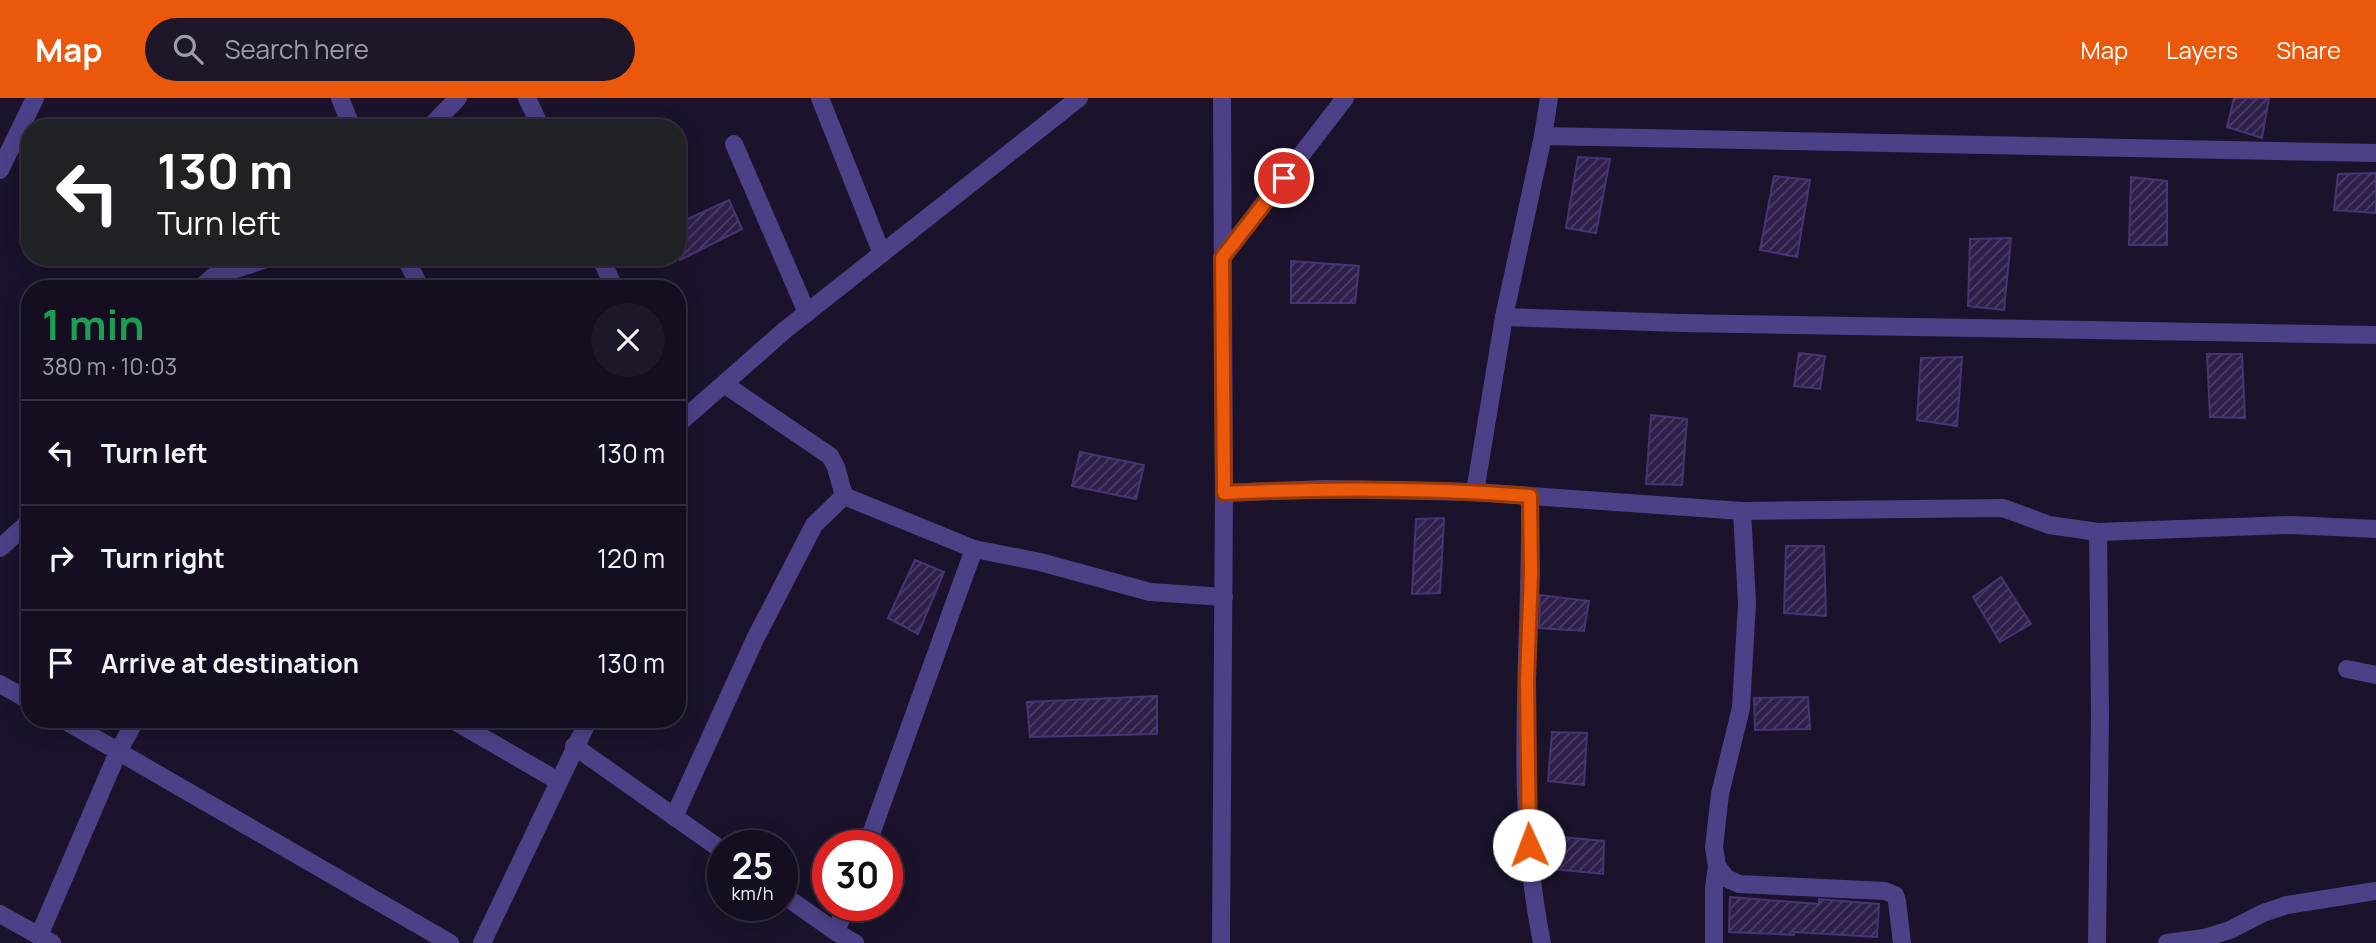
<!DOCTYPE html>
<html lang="en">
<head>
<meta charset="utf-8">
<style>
	body { margin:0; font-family:Manrope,sans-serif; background:#1d1729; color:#f1f3f6; height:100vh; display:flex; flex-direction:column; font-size:26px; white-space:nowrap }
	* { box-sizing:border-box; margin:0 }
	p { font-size:23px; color:#9d9ca5 }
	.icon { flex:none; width:38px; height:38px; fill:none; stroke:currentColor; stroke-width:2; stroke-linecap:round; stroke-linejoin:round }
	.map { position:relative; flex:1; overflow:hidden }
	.drawer { position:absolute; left:21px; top:182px; width:665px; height:448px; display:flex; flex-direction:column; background:#140e20; border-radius:28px; box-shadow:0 4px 18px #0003,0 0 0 2px #332e3e }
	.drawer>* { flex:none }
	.guide { position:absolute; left:21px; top:21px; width:665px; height:147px; border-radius:28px; box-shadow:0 4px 18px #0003,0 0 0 2px #332e3e; background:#202124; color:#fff; overflow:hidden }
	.speed { position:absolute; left:707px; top:732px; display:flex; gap:14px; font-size:35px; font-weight:700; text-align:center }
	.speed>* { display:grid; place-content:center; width:91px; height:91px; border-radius:50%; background:#140e20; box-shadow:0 4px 18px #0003,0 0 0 2px #332e3e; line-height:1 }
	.speed small { font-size:18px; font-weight:400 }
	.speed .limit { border:10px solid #d22; background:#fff; color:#111 }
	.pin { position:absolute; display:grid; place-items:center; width:60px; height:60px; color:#fff; margin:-30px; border:4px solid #fff; border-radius:50%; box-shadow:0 2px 7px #0007 }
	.me { position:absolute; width:77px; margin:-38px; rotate:358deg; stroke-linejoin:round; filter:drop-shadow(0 0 5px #0008) }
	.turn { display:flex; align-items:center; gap:24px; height:147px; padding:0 21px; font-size:32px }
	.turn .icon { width:91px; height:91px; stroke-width:2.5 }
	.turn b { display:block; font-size:49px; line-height:60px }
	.round { display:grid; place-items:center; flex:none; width:74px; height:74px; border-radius:37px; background:#1d1729 }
	.overview { display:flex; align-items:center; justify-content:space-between; height:119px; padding:0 21px }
	h1 { font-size:42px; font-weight:700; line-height:52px; color:#1e9e55 }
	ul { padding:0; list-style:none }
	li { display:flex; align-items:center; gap:21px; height:105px; padding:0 21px; border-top:2px solid #332e3e }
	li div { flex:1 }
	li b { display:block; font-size:26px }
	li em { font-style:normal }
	header { display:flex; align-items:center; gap:42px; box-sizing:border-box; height:98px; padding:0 35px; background:#ea580c; color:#fff }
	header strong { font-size:33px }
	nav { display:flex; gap:38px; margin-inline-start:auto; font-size:24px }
	.search { width:490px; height:63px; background:#1d1729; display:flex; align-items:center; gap:18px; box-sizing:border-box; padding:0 24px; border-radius:38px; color:#9d9ca5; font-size:26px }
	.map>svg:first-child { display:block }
	.building { fill:url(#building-hatch); stroke:#483475; stroke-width:2 }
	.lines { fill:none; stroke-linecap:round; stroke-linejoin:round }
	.street { stroke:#4c4187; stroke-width:18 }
	.route-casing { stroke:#983908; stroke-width:18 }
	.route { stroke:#ea580c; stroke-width:12 }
</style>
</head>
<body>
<header>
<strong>Map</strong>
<div class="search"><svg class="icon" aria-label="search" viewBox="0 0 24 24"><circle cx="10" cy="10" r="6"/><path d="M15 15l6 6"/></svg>Search here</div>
<nav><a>Map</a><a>Layers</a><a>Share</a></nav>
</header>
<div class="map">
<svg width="2376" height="845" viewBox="0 0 2376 845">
	<defs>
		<pattern id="building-hatch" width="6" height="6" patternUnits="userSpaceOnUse" patternTransform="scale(1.75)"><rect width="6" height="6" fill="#2e204b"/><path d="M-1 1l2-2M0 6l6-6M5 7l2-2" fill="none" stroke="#4c4066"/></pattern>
	</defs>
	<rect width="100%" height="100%" fill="#1a132b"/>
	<g class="building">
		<polygon points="2234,0 2269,0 2262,40 2227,29"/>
		<polygon points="1578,59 1610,61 1596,135 1566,130"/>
		<polygon points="2376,75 2376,115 2334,112 2338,76"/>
		<polygon points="1774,78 1810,82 1797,159 1760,152"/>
		<polygon points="2131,79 2167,83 2167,147 2129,147"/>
		<polygon points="729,102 742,131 680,162 677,153 677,126"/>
		<polygon points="2011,140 2004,212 1968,208 1970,141"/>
		<polygon points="1291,163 1359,168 1355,205 1291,205"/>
		<polygon points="1799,255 1825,258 1820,291 1794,288"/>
		<polygon points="2207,256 2242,256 2245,320 2210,319"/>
		<polygon points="1962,259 1957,328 1917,322 1921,260"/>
		<polygon points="1651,317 1687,321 1682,387 1646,386"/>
		<polygon points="1080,354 1144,367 1136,401 1072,388"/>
		<polygon points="1444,420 1440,495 1412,496 1416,421"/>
		<polygon points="1786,448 1824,448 1826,518 1784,515"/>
		<polygon points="915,462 944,474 918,536 888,520"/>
		<polygon points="2001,479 2031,526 2000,544 1973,499"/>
		<polygon points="1540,497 1589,503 1584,533 1539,530"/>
		<polygon points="1157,598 1157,636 1030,639 1027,604"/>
		<polygon points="1808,599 1810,631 1755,632 1754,600"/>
		<polygon points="1552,634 1587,635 1584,687 1548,683"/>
		<polygon points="1539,737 1604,743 1603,776 1543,770"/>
		<polygon points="1730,799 1819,806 1819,801 1879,806 1877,839 1794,834 1794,837 1729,834"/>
	</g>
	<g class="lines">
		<g class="street">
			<polyline points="340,0 352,30"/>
			<polyline points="527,0 541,30"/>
			<polyline points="820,0 882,156"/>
			<polyline points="429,30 458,0"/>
			<polyline points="1543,38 2376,55"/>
			<polyline points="734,46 807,215"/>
			<polyline points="0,72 35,0"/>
			<polyline points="405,159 421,191"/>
			<polyline points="600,159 615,191"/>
			<polyline points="1222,160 1345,0"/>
			<polyline points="199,191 214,178 273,159"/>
			<polyline points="1504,219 1681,225 2376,237"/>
			<polyline points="724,286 830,358 836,369 844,398"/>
			<polyline points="677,327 785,232 1079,0"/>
			<polyline points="1475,394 1504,219 1543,38 1549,0"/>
			<polyline points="1224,395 1325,391 1475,394 1742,413 2003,410 2049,427 2098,434 2291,427 2376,431"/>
			<polyline points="844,398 974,451 1040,464 1150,494 1224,499"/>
			<path d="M1530,398c2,148 -18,301 12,447"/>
			<polyline points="1742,413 1747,505 1741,610 1720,696 1714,749 1717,768 1726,780 1739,786 1885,793 1895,797 1897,803 1902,845"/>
			<polyline points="0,450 30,423"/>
			<polyline points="2347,571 2376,577"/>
			<polyline points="0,586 30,603"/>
			<polyline points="62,621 450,845"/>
			<polyline points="451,621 558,683"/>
			<polyline points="574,648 723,753"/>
			<polyline points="674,719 755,541 814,427 844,398"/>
			<polyline points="867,747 974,451"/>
			<polyline points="782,796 836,834 855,845"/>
			<polyline points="0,816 52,845"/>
			<polyline points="836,834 846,807"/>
			<polyline points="39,838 118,654 136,621"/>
			<polyline points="482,845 589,621"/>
			<polyline points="1221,845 1224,395 1222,0"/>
			<polyline points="1714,845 1714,790 1717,768"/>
			<polyline points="2097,845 2100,617 2098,434"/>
			<polyline points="2167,845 2204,840 2230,832 2263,815 2287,807 2376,793"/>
		</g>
	</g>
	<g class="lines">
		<defs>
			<path id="route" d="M1284,80l-62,80 2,235c102,-5 204,-5 306,3l1,77 -4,107 2,165"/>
		</defs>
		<use href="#route" class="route-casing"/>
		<use href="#route" class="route"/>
	</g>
</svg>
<div class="speed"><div>25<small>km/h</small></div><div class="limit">30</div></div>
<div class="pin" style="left:1284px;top:80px;background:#d93025"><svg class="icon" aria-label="arrive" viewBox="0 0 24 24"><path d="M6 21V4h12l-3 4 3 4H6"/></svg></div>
<svg class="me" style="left:1529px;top:747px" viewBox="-20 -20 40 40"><circle r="19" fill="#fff"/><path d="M0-13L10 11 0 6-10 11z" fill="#ea580c"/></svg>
<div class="guide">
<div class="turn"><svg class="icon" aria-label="left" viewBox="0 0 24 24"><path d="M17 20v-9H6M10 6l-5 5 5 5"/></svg><div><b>130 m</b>Turn left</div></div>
</div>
<section class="drawer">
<div class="overview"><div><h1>1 min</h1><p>380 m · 10:03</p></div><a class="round"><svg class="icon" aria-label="close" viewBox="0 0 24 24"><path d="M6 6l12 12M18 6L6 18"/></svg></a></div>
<ul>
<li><svg class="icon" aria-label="left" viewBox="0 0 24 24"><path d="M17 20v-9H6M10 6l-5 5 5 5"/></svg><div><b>Turn left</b></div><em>130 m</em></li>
<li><svg class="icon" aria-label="right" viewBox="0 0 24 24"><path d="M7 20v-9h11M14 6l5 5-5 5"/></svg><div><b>Turn right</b></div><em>120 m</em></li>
<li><svg class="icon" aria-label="arrive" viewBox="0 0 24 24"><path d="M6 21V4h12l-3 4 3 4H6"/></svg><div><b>Arrive at destination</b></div><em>130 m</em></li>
</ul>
</section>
</div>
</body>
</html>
